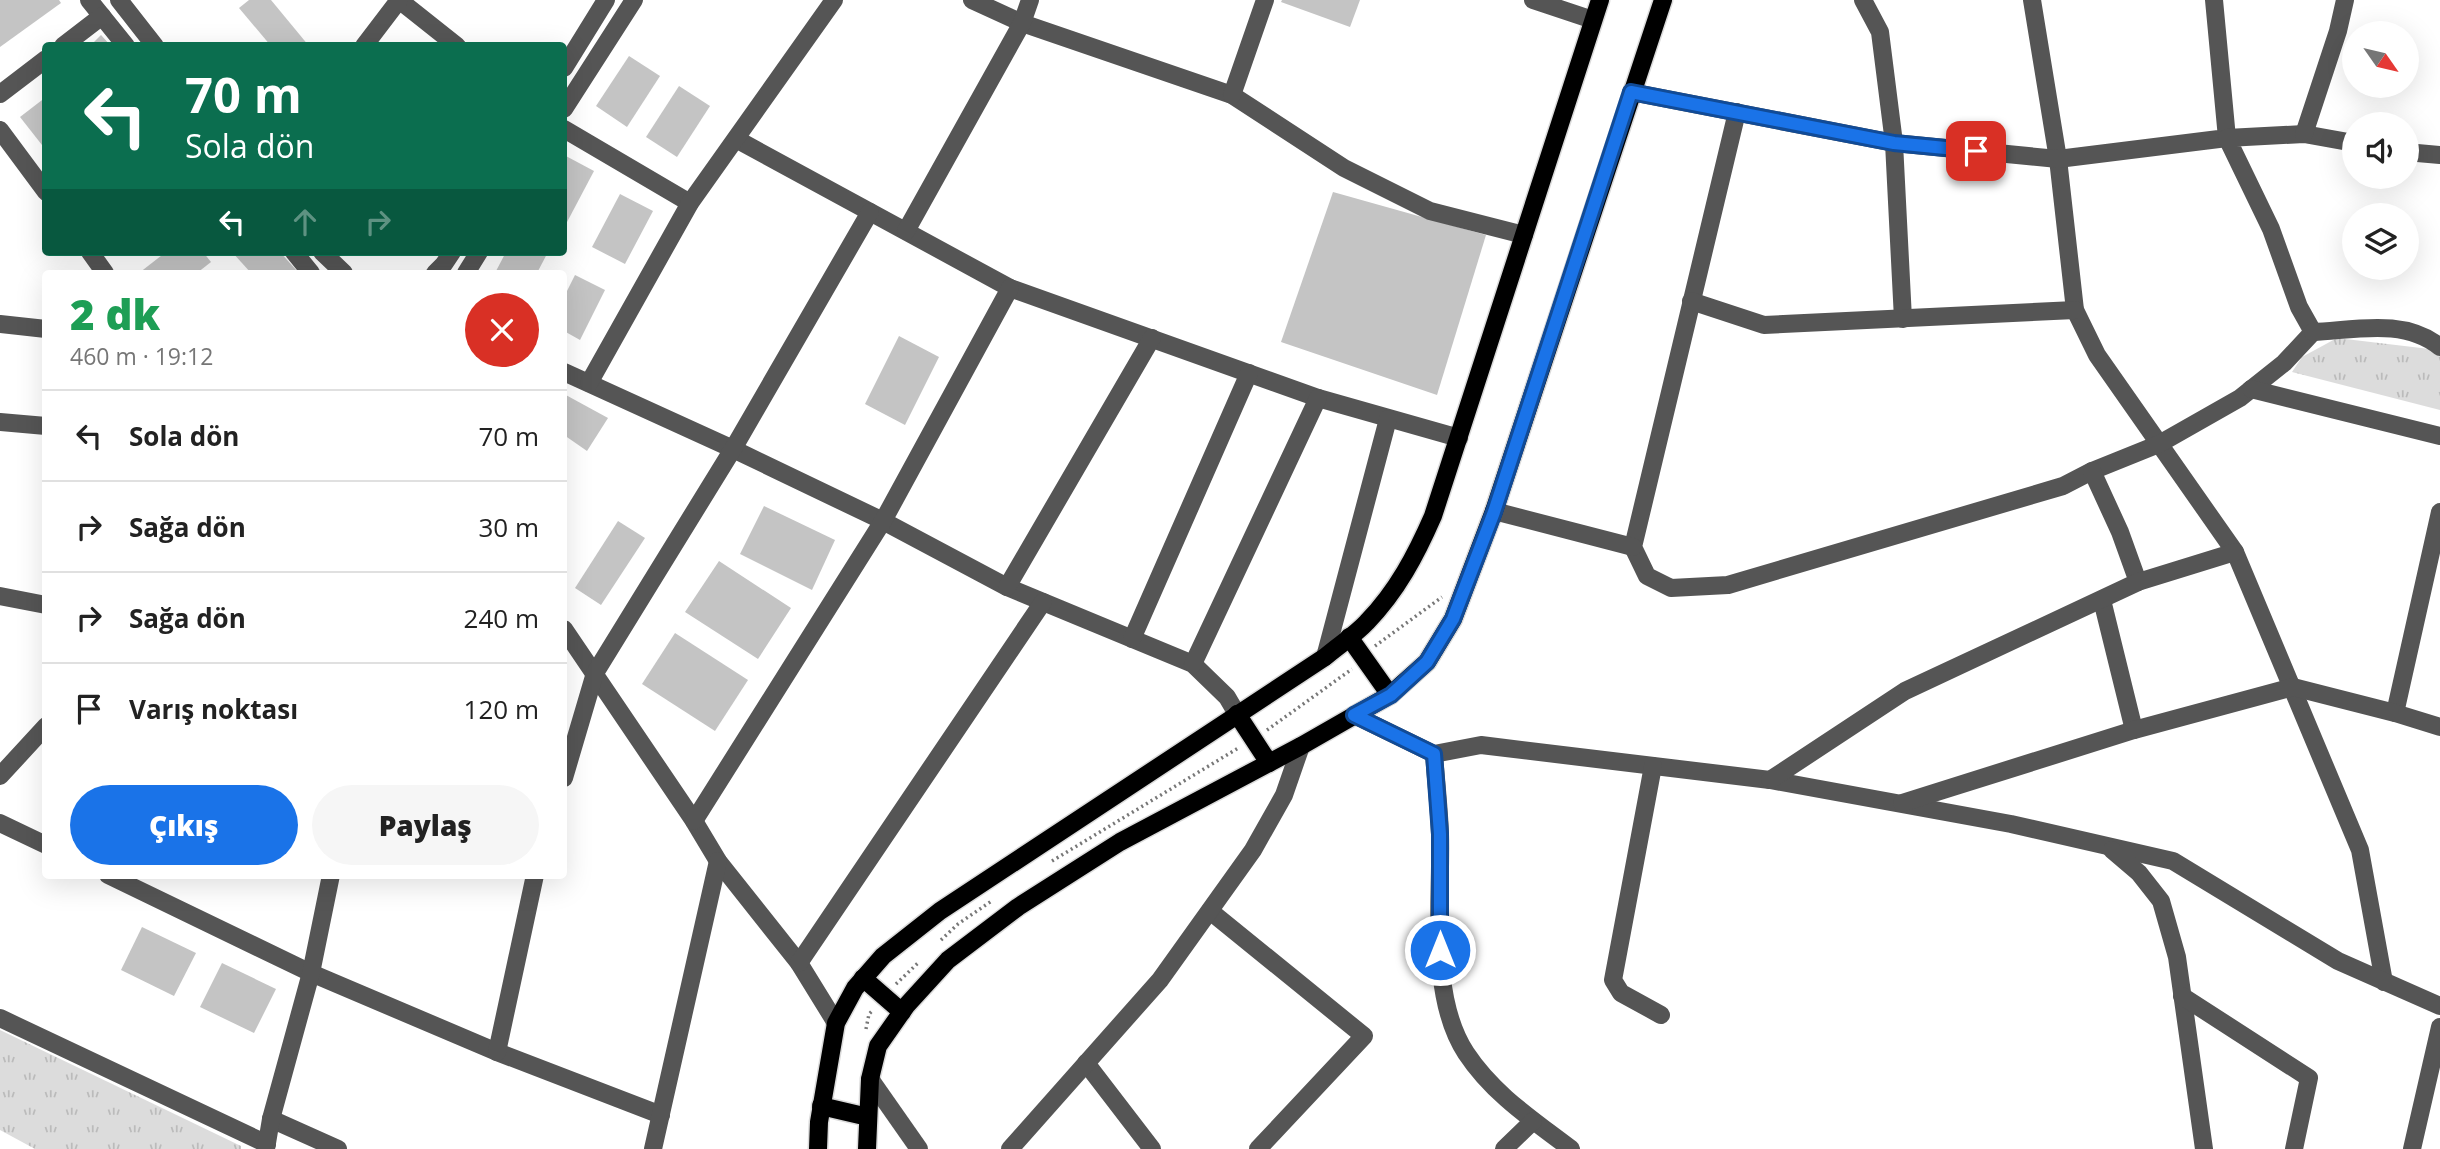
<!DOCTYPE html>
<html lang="tr">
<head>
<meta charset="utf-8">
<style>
	body { margin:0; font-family:"Open Sans",sans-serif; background:#f6f6f6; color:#222; height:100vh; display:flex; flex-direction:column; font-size:26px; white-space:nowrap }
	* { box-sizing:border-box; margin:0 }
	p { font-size:23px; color:#767676 }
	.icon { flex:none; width:38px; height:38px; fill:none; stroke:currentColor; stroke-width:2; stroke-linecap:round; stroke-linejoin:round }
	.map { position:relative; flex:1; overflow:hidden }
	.panel { position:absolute; left:42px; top:270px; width:525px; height:609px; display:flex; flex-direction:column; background:#fff; border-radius:7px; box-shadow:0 7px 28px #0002 }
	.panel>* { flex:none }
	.banner { position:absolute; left:42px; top:42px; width:525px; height:214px; border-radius:7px; box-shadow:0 7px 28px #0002; background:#0b6e4f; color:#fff; overflow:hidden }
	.needle { width:46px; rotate:124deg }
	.controls { position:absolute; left:2342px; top:21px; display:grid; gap:14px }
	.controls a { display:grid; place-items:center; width:77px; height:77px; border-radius:50%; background:#fff; box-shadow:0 7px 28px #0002; font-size:35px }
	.pin { position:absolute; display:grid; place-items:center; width:60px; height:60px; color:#fff; margin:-30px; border-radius:14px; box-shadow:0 4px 10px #0006 }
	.me { position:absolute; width:77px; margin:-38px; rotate:0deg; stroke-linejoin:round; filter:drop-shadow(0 0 5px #0008) }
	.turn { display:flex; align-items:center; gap:24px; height:147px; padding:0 28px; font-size:32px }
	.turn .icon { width:91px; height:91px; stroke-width:2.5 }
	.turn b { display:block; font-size:49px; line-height:60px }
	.lanes { display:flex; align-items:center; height:66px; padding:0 28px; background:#0003; justify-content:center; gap:35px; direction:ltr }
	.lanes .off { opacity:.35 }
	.round { display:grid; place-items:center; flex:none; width:74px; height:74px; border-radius:37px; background:#f6f6f6 }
	.overview { display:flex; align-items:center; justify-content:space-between; height:119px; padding:0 28px }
	h1 { font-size:42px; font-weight:800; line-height:52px; color:#1e9e55 }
	.primary-button { display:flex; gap:14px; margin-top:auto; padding:14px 28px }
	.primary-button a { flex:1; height:80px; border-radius:42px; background:#1a73e8; color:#fff; font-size:28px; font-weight:800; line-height:80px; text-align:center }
	.primary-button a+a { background:#f6f6f6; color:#222 }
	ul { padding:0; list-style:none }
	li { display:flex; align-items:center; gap:21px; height:91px; padding:0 28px; border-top:2px solid #e0e0e0 }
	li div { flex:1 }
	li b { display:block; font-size:26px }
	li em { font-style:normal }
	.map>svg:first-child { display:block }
	.park { fill:url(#park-tufts) }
	.building { fill:#c4c4c4 }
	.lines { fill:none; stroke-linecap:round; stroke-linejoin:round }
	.major-casing { stroke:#dbdbdb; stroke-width:21 }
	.path { stroke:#777; stroke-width:3.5; stroke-dasharray:2 3.5; stroke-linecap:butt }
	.minor { stroke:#555; stroke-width:18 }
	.major { stroke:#000; stroke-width:18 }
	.route-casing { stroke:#114b97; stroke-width:18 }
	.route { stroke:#1a73e8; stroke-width:12 }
</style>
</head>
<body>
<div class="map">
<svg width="2440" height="1149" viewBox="0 0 2440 1149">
	<defs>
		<pattern id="park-tufts" width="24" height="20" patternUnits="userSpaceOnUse" patternTransform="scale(1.75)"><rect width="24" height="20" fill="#dcdcdc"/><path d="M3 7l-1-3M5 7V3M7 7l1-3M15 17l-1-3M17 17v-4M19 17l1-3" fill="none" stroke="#bbb"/></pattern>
	</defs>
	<rect width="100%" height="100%" fill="#fff"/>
	<g class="park">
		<polygon points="2337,338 2438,350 2440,352 2440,410 2292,372 2302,357"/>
		<polygon points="0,1030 241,1146 241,1149 35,1149 0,1130"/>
	</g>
	<g class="building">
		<polygon points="0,0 59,0 61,3 0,47"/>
		<polygon points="249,0 271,0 309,46 271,46 239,8"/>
		<polygon points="1282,0 1360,0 1350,27 1281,2"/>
		<polygon points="101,35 111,46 90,46"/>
		<polygon points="629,56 660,76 627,127 596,106"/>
		<polygon points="679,86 710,106 677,157 646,137"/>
		<polygon points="46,97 46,143 42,145 20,117"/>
		<polygon points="564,155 594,171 566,224 564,223"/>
		<polygon points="1333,192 1486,235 1437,395 1281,342"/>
		<polygon points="620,194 653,211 625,264 592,247"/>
		<polygon points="166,252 203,252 211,262 197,273 139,273"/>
		<polygon points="232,252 280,252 297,271 294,273 251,273"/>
		<polygon points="506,252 548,252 537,273 495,273"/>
		<polygon points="575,275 605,290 580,340 564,331 564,297"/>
		<polygon points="899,336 939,357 905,425 865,404"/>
		<polygon points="564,394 608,418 587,451 564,435"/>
		<polygon points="764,506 835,540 812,590 740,554"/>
		<polygon points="618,521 645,538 601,605 575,588"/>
		<polygon points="719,561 791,608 758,659 685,612"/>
		<polygon points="675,633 748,680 715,731 642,684"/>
		<polygon points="142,927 196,953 174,996 121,970"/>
		<polygon points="222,963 276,989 254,1033 200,1007"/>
	</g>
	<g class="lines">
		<defs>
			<g id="major">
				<polyline points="1349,637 1390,695"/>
				<polyline points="1237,714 1269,763"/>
				<polyline points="863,978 902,1012"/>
				<polyline points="821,1106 868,1117"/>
				<path d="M818,1149l1,-27 17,-99 19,-35 28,-32 57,-45 385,-254c14,-12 30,-22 42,-35 30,-31 49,-67 66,-106l167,-516"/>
				<polyline points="867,1149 870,1079 878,1046 906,1006 948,960 1018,907 1120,842 1301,746 1390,695 1427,662 1453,619 1494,511 1663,0"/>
			</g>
		</defs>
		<use href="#major" class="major-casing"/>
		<g class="path">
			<polyline points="1375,646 1442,597"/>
			<polyline points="1267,730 1352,669"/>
			<polyline points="1052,861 1240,747"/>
			<polyline points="941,940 958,924 993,900"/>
			<polyline points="896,984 918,963"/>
			<polyline points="866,1029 869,1014 872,1011"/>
		</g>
		<g class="minor">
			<polyline points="89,0 126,46"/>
			<polyline points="119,0 155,46"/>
			<polyline points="399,0 457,46"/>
			<polyline points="972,0 1022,23 1232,95 1344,168 1430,211 1524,235"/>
			<polyline points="1533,0 1593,20"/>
			<polyline points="1863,0 1880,32 1894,143 1903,319"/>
			<polyline points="2032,0 2058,159 2075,310 2097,355 2235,552 2360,850 2384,982"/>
			<polyline points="63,46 102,16"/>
			<polyline points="364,46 399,0"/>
			<polyline points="564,68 606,0"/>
			<polyline points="1631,92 1894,143 2058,159 2227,138 2214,0"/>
			<polyline points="0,94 46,59"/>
			<polyline points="1232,95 1265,0"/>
			<polyline points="564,109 634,0"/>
			<polyline points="1737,112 1633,547 1647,576 1671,588 1728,585 2063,486 2092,471 2159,444 2240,398 2284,363 2313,332 2299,307 2271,229 2227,138 2304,134 2354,143"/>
			<polyline points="564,129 690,203"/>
			<polyline points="0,130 46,192"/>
			<polyline points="2304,134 2338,31 2345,0"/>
			<polyline points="736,139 1010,288 1318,398 1459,438"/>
			<polyline points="2406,152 2440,155"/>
			<polyline points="906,231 1022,23 1030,0"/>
			<polyline points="90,252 105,273"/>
			<polyline points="294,252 311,273"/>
			<polyline points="322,252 344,273"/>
			<polyline points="435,273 444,264 452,252"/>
			<polyline points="466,273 479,252"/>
			<polyline points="1691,301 1764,325 2075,310"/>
			<polyline points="0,324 46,329"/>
			<path d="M2313,332c43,-2 91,-14 127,15"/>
			<polyline points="564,372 733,449 883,521 1007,587 1193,664 1227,697 1237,714"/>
			<polyline points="589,383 690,203 834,0"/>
			<polyline points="2251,389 2440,436"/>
			<polyline points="0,422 46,426"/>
			<polyline points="2092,471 2120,532 2138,582"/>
			<polyline points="1494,511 1633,547"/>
			<polyline points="1007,587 1152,338"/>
			<polyline points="0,596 46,605"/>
			<polyline points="2102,600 2134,730"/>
			<polyline points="564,629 694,821 718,861 799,963 836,1023"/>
			<polyline points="1132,639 1249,373"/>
			<polyline points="1325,657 1388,419"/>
			<polyline points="1193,664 1318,398"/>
			<polyline points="2395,713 2440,512"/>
			<polyline points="1354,715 1434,754 1481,745 1770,780 2011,824 2173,861 2338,961 2440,1006"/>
			<path d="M1434,754c2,27 5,53 6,80 2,67 -12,161 26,219 27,41 67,67 105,96"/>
			<polyline points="1653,766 1613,980 1621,993 1661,1015"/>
			<polyline points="0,776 46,726"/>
			<polyline points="564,778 595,673 733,449 870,212"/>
			<polyline points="1770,780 1905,691 2138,582 2235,552"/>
			<polyline points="1902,803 2134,730 2293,687 2395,713 2440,727"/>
			<polyline points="694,821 883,521 1010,288"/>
			<polyline points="0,823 46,845"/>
			<polyline points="2112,850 2139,873 2161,901 2177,957 2204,1149"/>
			<polyline points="108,875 311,973 497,1052 661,1115"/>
			<polyline points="1210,911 1364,1036 1258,1149"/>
			<polyline points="799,963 1043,602"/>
			<polyline points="2182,996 2309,1078 2294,1149"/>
			<polyline points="0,1018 267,1144"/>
			<polyline points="497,1052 535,875"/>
			<polyline points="1086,1063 1152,1149"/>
			<polyline points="870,1079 919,1149"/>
			<polyline points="271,1119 338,1149"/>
			<polyline points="266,1149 271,1119 311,973 331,875"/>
			<polyline points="653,1149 718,861"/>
			<polyline points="1010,1149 1160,980 1253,850 1284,795 1301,746"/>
			<polyline points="1504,1149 1533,1121"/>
			<polyline points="2412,1149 2440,1027"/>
		</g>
		<use href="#major" class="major"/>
	</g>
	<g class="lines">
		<defs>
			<polyline id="route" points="1440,950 1440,834 1434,754 1354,715 1391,695 1427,662 1453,619 1494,512 1631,92 1894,143 1976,151"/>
		</defs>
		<use href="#route" class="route-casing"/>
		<use href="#route" class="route"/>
	</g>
</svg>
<div class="controls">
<a><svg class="needle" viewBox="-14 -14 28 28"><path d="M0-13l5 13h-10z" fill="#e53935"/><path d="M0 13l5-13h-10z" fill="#767676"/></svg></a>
<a><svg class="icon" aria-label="sound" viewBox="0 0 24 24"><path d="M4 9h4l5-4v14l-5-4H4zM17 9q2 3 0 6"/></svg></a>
<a><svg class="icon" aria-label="layers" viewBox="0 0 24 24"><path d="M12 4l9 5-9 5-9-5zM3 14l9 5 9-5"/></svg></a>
</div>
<div class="pin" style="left:1976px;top:151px;background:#d93025"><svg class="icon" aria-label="arrive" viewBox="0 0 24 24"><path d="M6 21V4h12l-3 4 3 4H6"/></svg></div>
<svg class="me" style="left:1440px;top:950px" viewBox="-20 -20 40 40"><circle r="17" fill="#1a73e8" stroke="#fff" stroke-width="3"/><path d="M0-11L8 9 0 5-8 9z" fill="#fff"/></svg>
<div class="banner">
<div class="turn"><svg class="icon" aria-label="left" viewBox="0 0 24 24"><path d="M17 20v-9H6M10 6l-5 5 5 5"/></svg><div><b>70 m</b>Sola dön</div></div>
<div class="lanes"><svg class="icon" aria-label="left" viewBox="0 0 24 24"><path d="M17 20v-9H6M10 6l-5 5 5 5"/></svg><svg class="icon off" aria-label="ahead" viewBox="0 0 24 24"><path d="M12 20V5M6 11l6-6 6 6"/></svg><svg class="icon off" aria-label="right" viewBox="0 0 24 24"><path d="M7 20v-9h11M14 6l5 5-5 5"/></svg></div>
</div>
<section class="panel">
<div class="overview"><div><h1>2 dk</h1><p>460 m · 19:12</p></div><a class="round" style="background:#d93025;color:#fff"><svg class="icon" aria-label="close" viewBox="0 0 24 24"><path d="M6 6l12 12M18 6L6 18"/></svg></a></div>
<ul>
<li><svg class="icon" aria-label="left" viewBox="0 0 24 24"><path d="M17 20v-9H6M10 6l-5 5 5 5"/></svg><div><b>Sola dön</b></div><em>70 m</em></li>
<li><svg class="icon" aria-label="right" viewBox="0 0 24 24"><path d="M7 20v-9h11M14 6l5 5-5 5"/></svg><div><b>Sağa dön</b></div><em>30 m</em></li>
<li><svg class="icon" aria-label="right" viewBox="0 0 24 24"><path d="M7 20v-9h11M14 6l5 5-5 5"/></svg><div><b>Sağa dön</b></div><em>240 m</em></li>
<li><svg class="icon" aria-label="arrive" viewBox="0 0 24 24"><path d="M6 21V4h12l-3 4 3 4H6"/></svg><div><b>Varış noktası</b></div><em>120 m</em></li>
</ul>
<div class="primary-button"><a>Çıkış</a><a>Paylaş</a></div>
</section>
</div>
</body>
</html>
